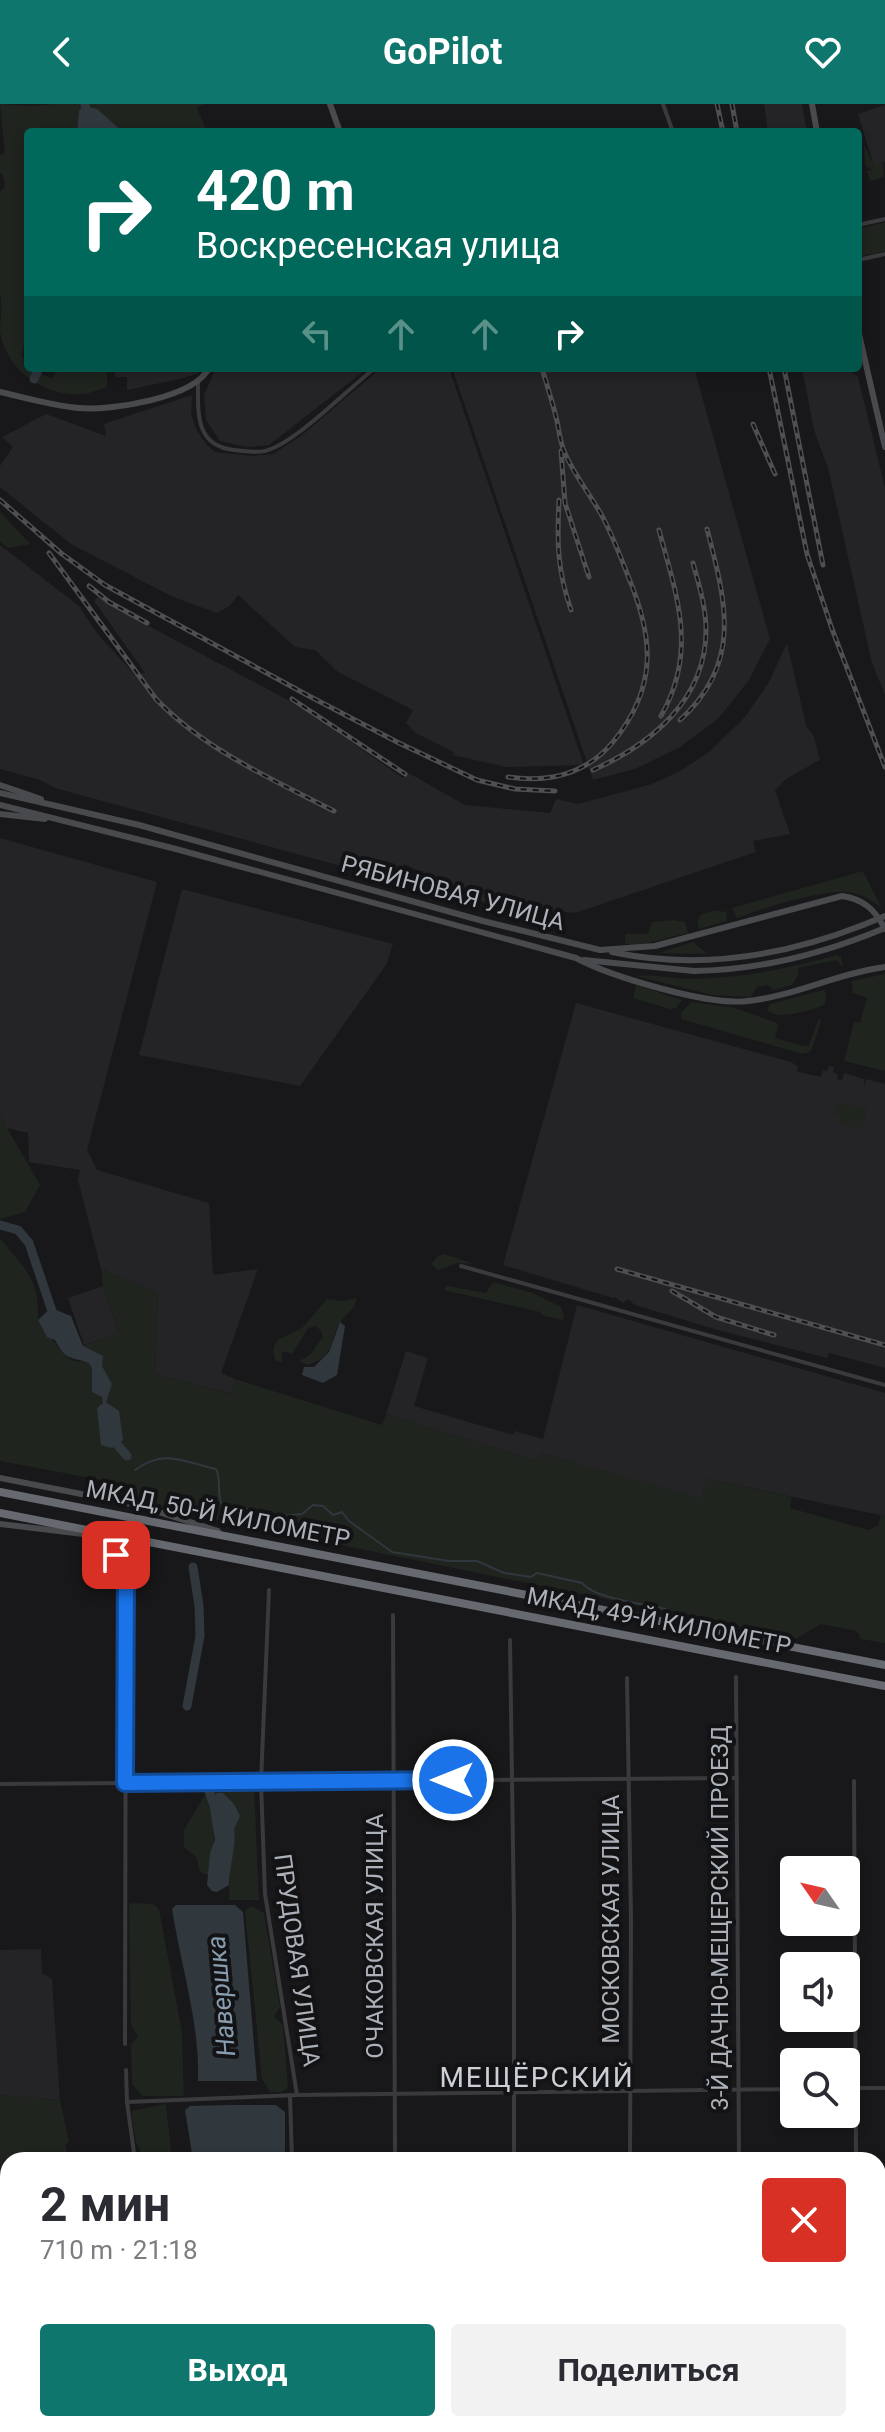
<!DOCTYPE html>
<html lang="ru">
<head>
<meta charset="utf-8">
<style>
	body { margin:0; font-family:Roboto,sans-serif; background:#f2f2f3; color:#2b2b33; height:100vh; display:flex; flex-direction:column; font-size:30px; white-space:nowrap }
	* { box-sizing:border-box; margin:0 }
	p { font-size:26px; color:#7c7c81 }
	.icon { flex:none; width:44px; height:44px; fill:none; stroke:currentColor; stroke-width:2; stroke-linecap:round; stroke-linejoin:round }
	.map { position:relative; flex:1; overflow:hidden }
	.side { position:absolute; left:0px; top:2048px; width:886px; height:280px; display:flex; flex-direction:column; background:#fff; border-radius:24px 24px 0 0; box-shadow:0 4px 12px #0003 }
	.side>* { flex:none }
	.top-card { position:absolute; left:24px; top:24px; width:838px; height:244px; border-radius:8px; box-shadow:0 4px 12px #0003; background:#00695c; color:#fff; overflow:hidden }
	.needle { width:52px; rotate:304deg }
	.buttons { position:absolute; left:780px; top:1752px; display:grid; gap:16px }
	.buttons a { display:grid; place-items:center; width:80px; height:80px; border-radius:8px; background:#fff; box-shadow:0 4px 12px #0003; font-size:40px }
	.pin { position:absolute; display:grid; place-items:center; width:68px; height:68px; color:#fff; margin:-34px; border-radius:16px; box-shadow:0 4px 12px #0006 }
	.me { position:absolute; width:88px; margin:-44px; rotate:270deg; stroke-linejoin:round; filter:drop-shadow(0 0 6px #0008) }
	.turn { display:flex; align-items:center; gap:28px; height:168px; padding:0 40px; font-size:36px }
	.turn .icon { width:104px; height:104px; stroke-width:2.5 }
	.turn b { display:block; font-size:56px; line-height:68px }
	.lanes { display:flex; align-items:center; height:76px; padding:0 40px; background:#0003; justify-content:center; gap:40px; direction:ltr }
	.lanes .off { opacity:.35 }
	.round { display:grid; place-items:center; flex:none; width:84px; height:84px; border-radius:8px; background:#f2f2f3 }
	.summary { display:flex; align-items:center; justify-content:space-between; height:136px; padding:0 40px }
	h1 { font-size:48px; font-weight:700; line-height:60px }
	.action { display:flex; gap:16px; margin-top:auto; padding:16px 40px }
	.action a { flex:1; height:92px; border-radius:8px; background:#0f766e; color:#fff; font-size:32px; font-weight:700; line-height:92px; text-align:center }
	.action a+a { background:#f2f2f3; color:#2b2b33 }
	header { display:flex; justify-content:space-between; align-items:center; height:104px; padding:0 40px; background:#0f766e; color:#fff; font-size:36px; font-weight:700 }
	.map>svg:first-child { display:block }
	.built { fill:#242427 }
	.green { fill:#1f241f }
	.water { fill:#30373d }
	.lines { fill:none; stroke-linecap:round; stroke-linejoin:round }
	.stream { stroke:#30373d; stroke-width:2 }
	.river { stroke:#30373d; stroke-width:9 }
	.street { stroke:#3a3a3e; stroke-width:4 }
	.secondary { stroke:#484a4e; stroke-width:6 }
	.highway { stroke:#66696f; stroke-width:8 }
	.rail-casing { stroke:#4d4f53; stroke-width:5 }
	.rail { stroke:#131315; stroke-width:2; stroke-dasharray:6; stroke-linecap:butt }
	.secondary-bridge { stroke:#484a4e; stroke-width:6 }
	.route-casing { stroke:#114b97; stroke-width:20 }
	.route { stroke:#1a73e8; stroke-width:14 }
	.labels { text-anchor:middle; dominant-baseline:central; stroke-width:8; stroke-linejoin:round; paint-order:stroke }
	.street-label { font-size:24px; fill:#acb0b8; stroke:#131315 }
	.water-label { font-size:26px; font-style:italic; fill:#879daf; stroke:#131315 }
	.quarter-label { font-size:28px; letter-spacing:2px; fill:#cccfd5; stroke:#131315 }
</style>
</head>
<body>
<header><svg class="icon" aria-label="back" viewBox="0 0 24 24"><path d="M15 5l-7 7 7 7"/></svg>GoPilot<svg class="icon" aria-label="heart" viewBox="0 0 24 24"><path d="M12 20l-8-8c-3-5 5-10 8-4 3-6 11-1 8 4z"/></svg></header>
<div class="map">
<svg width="885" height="2328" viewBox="0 0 885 2328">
	<rect width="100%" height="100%" fill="#18181a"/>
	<g class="built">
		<polygon points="764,0 802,0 807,28 768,28"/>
		<polygon points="885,1 885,58 874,62 858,10"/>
		<polygon points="115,264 203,264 196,270 180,275 127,286 127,273 115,273"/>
		<polygon points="216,264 368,264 269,341 247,343 220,337 206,316 204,291"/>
		<polygon points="381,264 449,264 584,661 506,663 453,651 454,648 416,629 406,619 413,606 338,568 315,546 295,543 238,491 230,502 217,509 173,493 71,440 0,383 0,362 13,343 2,333 46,310 106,332 104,320 192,291 191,310 196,325 206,340 215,348 252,352 273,350 301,332"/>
		<polygon points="452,264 694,264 770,535 749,576 719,614 680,643 635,665 593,676"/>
		<polygon points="802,264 846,264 858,273 885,384 885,591 872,559 828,364 814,326"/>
		<polygon points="0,441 79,502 96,528 135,571 145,569 94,497 98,493 115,504 301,603 403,674 407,668 465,701 550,709 556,695 578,700 652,680 682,666 709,648 745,613 769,578 787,539 806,621 814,633 820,656 786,675 775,686 790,730 753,737 756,748 575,809 488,800 404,760 396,777 55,684 40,676 0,665"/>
		<polygon points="0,734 157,778 87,1046 97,1066 209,1099 213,1171 258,1165 221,1269 235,1275 232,1290 155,1270 158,1189 101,1165 78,1076 80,1066 29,1058 28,1029 7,1024 0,1012"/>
		<polygon points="182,785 393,840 386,861 300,982 139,951"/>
		<polygon points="576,899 791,958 798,962 797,967 799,968 821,973 823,966 827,967 829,962 834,963 833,968 838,970 837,975 842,976 844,969 864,975 864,983 866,975 885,980 885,1264 829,1249 827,1254 714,1225 635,1201 628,1195 623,1199 615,1193 613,1194 503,1161"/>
		<polygon points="103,1182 119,1229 84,1241 68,1194"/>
		<polygon points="577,1201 885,1289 885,1412 707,1375 702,1395 540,1349 537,1357 386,1310 406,1247 428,1254 414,1302 513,1331 515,1327 543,1335"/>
		<polygon points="41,1845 42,1869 52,1875 60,1996 0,1991 0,1846"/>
	</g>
	<g class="green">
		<path d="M0,0l31,2 24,-2h150l-8,4 10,24h-84l-26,-22 -14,-3 -4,4 -2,21h-49v186l-6,38 6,12 24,11 7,-11h48v19c-8,2 -17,7 -25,7 -38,3 -77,-25 -82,-63 0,-14 3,-24 0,-37v-102l5,-5 -2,-12 -3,-2v-18l5,-2z"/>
		<polygon points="864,41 874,61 883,59 884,73 870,77 867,67 872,66 865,61"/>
		<polygon points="885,118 885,147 858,153 858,125"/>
		<polygon points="0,408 30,440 8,444 0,438"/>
		<path d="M863,767l19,38c-23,-22 -43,-19 -71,-13 -26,5 -49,13 -74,22l-5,-10z"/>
		<polygon points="718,806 721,808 726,807 727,817 699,825 697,818 701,810"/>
		<polygon points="674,816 685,818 688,829 635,842 625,839 625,830 648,830 652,818"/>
		<polygon points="693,838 708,850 662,849 662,848"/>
		<path d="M837,851l4,2 2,11 -6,-8 -39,8v7l-6,10 -19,5 -5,-5 -11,2 -7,10 -38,-2 -75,-19c15,-2 34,2 50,3 51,0 101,-10 150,-24z"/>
		<polygon points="885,870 885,967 844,957 854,918 860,919 867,894 853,889 852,877"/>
		<polygon points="636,881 682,896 676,904 670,905 633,894"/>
		<path d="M823,886l3,2 -1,12c-7,5 -37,12 -46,11 -4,0 -8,-3 -12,-5l3,-6z"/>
		<polygon points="691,898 735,904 777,919 778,923 775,934 802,942 809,941 819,914 821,917 811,947 803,950 681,915 681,909"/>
		<polygon points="838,998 867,1005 862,1025 839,1019 841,1012 833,1010"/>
		<polygon points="0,1012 40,1081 25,1108 0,1115"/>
		<path d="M0,1134c24,30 40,41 38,82 9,10 25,39 37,41 4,1 9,0 14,1l3,6v24l10,5 1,6 -6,5 9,-6 -1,-5 7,-13 -10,-18 -19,-20 36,-14 -16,-46 -2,-17 57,24 -3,81 76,20 4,-15 147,46 4,-11 151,47 3,-8 161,45 6,-19 85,18 -2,11 79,22 9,-5 3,-10 4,1v127l-24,-4 -4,-8 -36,-7 -24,14 -633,-129 -60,-18 -3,-11 -101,-19z"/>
		<polygon points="444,1150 475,1160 457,1159 438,1166 431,1160 438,1152"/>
		<polygon points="493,1178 533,1189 561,1203 564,1211 563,1216 544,1212 540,1208 444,1186 447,1182 486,1189"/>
		<path d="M357,1194c-2,11 -9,14 -15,22 -14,19 -5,37 -35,45l-8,-4 11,-6 13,-18 -2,-6 -5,-5 -8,2 -16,26 -10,-3v11l-7,-2 -2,-11 4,-9 25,-12 25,-29 17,2z"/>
		<path d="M209,1684h45l5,112h-30l1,-37 5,-28 -23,-36c-3,14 2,25 2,39 1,10 -4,25 -4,38l-10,-4 -4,-15 -12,-10v-17z"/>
		<polygon points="136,1799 153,1800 159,1805 182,1928 184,1992 143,1992 132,1980 131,1940 138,1933 131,1922 129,1800"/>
		<polygon points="251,1802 264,1809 280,1903 274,1912 283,1921 288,1984 282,1988 270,1988 262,1975 245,1807"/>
		<polygon points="0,1991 60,1996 69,2038 65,2041 69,2056 8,2056 8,2320 185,2320 188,2328 0,2328"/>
		<polygon points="166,2000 172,2056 145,2056 136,2038 131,2007"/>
		<polygon points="879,2276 885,2277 885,2328 657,2328 677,2320 878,2320"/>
	</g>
	<g class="water">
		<polygon points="83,2 97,5 123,28 77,28 79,7"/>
		<path d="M51,1204l20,8 12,30 20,10 -1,10 10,18 -6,18 13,9 4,29 -11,8 -11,-3 -4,-37 6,-5 -1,-6 -10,-5v-24l-3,-5c-20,-7 -23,-2 -34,-23l-8,-3 -9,-17z"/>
		<polygon points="340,1218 345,1222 337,1271 323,1279 302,1271 304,1263 314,1263 329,1248"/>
		<path d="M217,1689h6l11,11 6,12 -6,13c3,15 -5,39 -5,56l-12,7 -5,-1 -5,-6 3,-32 5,-13 -5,-31 2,-10z"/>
		<path d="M176,1801h59l8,7 14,169h-59c2,-57 -17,-115 -26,-172z"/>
		<polygon points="231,2001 276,2001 285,2008 285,2056 193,2056 185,2006 190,2002"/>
		<polygon points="224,2320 399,2320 400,2328 227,2328"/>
	</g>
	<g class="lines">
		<path class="stream" d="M135,1366c29,-22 50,-8 81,-1 6,13 0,23 6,36l12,4h16l21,8 31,-3 11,-9 10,1 10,9 9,-3 7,9 43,31 57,9h28l27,12 27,4 6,-4 45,10c13,16 63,21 84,26"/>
		<g class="river">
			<polyline points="85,0 89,28"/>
			<polyline points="34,275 39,264"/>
			<polyline points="0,1121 18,1126 29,1139 54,1213"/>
			<polyline points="111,1333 127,1352"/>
			<polyline points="187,1602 200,1532 199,1502 193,1463"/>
			<polyline points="209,1687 216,1707"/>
		</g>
		<g class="street">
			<polyline points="663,0 673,28"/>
			<polyline points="858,121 885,115"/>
			<polyline points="858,156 885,150"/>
			<path d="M198,278c0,31 -3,64 36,68 12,1 26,4 37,-1 30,-12 77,-60 104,-81"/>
			<polyline points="461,1162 885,1281"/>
			<polyline points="116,1451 126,1469 125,1940"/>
			<polyline points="269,1486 261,1678 265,1790 297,1991"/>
			<polyline points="393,1511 395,2056"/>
			<polyline points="510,1536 514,1814 514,2056"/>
			<polyline points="736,1573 739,2056"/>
			<polyline points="627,1574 631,1815 630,2056"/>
			<polyline points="854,1677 856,2056"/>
			<polyline points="0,1680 737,1674"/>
			<polyline points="126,1966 127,1998 135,2056"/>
			<polyline points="846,1984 885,1984"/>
			<polyline points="290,1991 292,2056"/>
			<polyline points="127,1998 297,1991 794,1985"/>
			<polyline points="878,2188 885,2188"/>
			<polyline points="878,2272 885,2273"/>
			<polyline points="515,2320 515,2328"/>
			<polyline points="636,2320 636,2328"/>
		</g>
		<g class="secondary">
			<polyline points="330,0 340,28"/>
			<polyline points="812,0 817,28"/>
			<polyline points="858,226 885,343"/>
			<path d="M0,288c26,6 53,14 79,16 32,3 115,-10 130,-40"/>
			<polyline points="0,681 41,695"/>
			<path d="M0,689l139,32 344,96 117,29 55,-4 187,-50c22,3 33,14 43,33"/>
			<path d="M0,701l176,44 400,109c36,19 133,48 172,43 47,-5 90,-28 137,-34"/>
			<polyline points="0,710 45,715"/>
			<path d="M612,848c85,18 172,4 251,-27"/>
			<polyline points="584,856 694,867"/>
			<polyline points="0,1374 137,1401 218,1427"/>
			<polyline points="0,1420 100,1432"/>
		</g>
		<g class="highway">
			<polyline points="0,1388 885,1561"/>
			<polyline points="0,1409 885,1582"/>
		</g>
		<defs>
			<g id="rail">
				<polyline points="717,0 723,28"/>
				<polyline points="732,0 737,28"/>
				<polyline points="769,264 807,450 832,525 885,663"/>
				<polyline points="784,264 823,461"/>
				<polyline points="753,320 775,370"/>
				<polyline points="561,347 565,399 589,473"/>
				<polyline points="0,396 62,450 105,481 309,592 399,639 477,676 515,685 555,687"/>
				<path d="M559,396c-2,42 -2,69 12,110"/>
				<path d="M659,426c18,67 39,121 2,186"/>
				<path d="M49,449l107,146c49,51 116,80 178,112"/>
				<polyline points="89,482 109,498 147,519"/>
				<polyline points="292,595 405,670"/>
				<path d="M680,616c63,-57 46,-118 27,-191"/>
				<path d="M593,666c58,-26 113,-70 113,-140 0,-23 -7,-45 -13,-67"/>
				<path d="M508,673c41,6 78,-3 105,-35 45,-55 41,-104 15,-166 -8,-21 -16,-42 -27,-62 -12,-21 -28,-41 -37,-63 -4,-10 -5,-20 -7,-30 -4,-18 -10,-35 -15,-53"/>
				<polyline points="617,1165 885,1241"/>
				<polyline points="672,1187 716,1213 774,1231"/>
			</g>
		</defs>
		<use href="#rail" class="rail-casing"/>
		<use href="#rail" class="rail"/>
		<g class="secondary-bridge">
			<polyline points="863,821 885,812"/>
			<path d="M694,867c67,-1 129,-17 191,-43"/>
		</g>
	</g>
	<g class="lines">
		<defs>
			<polyline id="route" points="116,1451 126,1469 125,1679 453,1676"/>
		</defs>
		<use href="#route" class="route-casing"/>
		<use href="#route" class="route"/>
	</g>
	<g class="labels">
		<g class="street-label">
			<text transform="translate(453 789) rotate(15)">РЯБИНОВАЯ УЛИЦА</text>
			<text transform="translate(218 1410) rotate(11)">МКАД, 50-Й КИЛОМЕТР</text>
			<text transform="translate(659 1517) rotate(11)">МКАД, 49-Й КИЛОМЕТР</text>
			<text transform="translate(720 1814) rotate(-90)">3-Й ДАЧНО-МЕЩЕРСКИЙ ПРОЕЗД</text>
			<text transform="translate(611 1815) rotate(-90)">МОСКОВСКАЯ УЛИЦА</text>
			<text transform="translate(375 1832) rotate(-90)">ОЧАКОВСКАЯ УЛИЦА</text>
			<text transform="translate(297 1856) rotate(82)">ПРУДОВАЯ УЛИЦА</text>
		</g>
		<g class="water-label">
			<text transform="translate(221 1892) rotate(-95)">Навершка</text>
		</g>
		<g class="quarter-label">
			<text x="537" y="1973">МЕЩЁРСКИЙ</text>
		</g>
	</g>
</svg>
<div class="buttons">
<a><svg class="needle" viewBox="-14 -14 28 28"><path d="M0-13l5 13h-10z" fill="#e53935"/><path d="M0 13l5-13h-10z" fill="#7c7c81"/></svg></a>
<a><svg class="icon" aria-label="sound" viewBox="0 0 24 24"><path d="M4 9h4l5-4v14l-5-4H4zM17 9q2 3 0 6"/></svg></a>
<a><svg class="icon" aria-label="search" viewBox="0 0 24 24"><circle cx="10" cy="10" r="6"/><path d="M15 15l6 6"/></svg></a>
</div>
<div class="pin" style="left:116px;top:1451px;background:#d93025"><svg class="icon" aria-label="arrive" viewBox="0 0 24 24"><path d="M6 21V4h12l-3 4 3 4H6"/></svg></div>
<svg class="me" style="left:453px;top:1676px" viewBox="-20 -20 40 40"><circle r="17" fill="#1a73e8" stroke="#fff" stroke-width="3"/><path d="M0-11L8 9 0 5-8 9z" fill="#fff"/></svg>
<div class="top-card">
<div class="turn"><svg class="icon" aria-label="right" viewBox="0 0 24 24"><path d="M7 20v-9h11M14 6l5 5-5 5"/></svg><div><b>420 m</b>Воскресенская улица</div></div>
<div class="lanes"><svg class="icon off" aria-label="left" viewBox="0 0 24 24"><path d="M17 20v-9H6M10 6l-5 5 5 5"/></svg><svg class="icon off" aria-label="ahead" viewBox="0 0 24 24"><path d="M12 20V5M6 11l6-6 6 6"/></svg><svg class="icon off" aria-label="ahead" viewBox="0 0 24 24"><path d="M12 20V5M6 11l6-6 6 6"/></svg><svg class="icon" aria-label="right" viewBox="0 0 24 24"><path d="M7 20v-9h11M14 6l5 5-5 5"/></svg></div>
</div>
<section class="side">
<div class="summary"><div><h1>2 мин</h1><p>710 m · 21:18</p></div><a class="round" style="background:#d93025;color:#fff"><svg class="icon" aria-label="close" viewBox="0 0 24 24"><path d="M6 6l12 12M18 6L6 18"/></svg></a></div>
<div class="action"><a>Выход</a><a>Поделиться</a></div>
</section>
</div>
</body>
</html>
